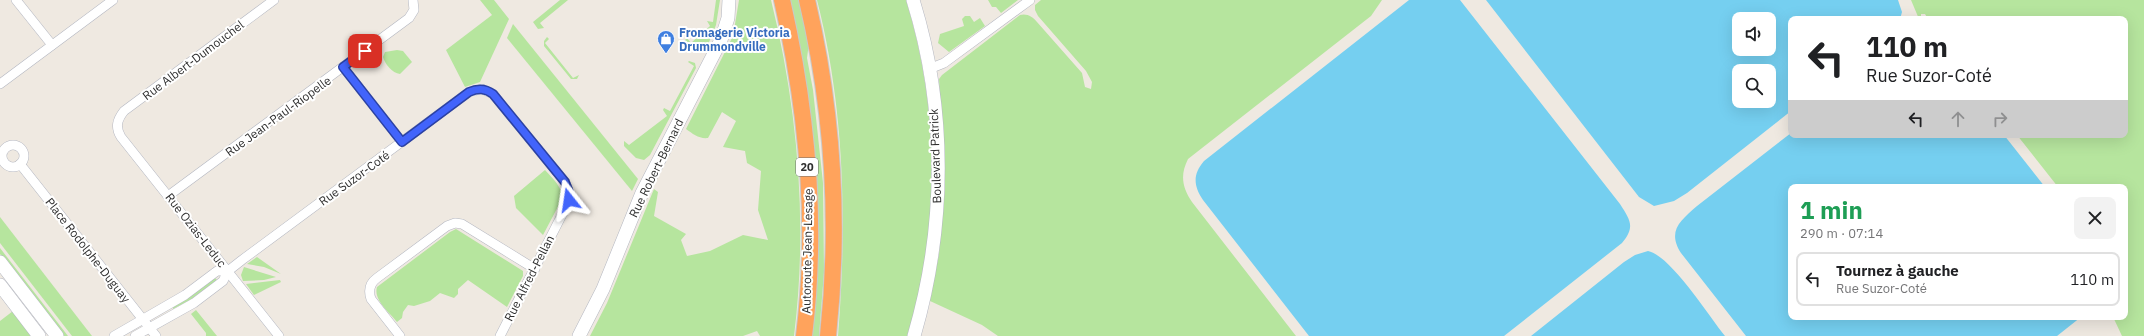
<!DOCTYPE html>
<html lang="fr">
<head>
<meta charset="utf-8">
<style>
	body { margin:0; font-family:"IBM Plex Sans",sans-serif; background:#f2f2f2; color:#202124; height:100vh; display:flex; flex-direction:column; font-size:15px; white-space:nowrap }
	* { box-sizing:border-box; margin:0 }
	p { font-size:13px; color:#757577 }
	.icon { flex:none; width:22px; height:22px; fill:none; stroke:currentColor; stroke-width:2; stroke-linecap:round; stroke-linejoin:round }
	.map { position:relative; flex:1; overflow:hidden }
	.panel { position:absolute; left:1788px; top:184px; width:340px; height:136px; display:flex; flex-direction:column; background:#fff; border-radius:8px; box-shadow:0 4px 16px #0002 }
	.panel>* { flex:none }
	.banner { position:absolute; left:1788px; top:16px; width:340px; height:122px; border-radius:8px; box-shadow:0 4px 16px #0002; background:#fff; color:#202124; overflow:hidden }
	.buttons { position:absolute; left:1732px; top:12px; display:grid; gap:8px }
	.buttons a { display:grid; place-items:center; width:44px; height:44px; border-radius:8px; background:#fff; box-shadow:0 4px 16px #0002; font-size:20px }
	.pin { position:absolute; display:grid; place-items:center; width:34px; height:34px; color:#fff; margin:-17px; border-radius:8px; box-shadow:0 2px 6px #0006 }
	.me { position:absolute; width:44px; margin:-22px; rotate:345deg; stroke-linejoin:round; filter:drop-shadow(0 0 3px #0008) }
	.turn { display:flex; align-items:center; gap:14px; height:84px; padding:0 12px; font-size:18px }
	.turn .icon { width:52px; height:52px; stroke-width:2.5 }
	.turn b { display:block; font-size:28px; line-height:34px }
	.lanes { display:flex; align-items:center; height:38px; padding:0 12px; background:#0003; justify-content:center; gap:20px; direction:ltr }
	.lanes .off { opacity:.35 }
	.round { display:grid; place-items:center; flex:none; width:42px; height:42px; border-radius:8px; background:#f2f2f2 }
	.head { display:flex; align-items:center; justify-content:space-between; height:68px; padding:0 12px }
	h1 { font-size:24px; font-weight:700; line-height:30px; color:#1e9e55 }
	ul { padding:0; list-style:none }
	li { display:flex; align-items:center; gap:12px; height:54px; margin:0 8px 6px; padding:0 4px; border:2px solid #e0e0e0; border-radius:8px }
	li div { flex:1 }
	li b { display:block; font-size:15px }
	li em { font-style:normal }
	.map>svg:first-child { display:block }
	.green { fill:#b6e59e }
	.water { fill:#75cff0; fill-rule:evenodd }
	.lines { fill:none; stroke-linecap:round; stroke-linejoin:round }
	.street-casing { stroke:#b4b7c1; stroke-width:10 }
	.secondary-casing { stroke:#b4b7c1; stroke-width:14 }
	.highway-casing { stroke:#c9c9c9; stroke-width:18 }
	.street { stroke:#fff; stroke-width:9 }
	.secondary { stroke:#fff; stroke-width:13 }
	.highway { stroke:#ffa35c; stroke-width:16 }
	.route-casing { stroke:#2b41a3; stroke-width:10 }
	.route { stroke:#4264fb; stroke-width:7 }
	.labels { text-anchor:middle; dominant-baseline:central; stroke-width:4; stroke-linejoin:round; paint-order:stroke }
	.shield { fill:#fff; stroke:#6d6d6d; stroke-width:1 }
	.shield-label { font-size:11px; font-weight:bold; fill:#2e2e2e }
	.shop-label { font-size:12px; font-weight:bold; fill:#366cbe; stroke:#fff; text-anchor:start }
	.street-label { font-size:12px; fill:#2e2e2e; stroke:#fff }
</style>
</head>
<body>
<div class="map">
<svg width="2144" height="336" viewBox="0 0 2144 336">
	<rect width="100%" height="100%" fill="#efe9e1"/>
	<g class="green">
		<polygon points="480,0 494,0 509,19 480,82 465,87 446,50 492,15"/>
		<polygon points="560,0 568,0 540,23 544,28 538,29 533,22"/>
		<path d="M716,0h4l-4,25 -11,27c-6,1 -18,-5 -21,-11l3,-3 4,5 19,-17 -3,-5 6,1z"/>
		<path d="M739,0h32c27,109 37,224 23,336h-34l-3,-5 -14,5h-153l17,-33 47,-114 4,3 -4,24 32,18 -5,6 6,16 23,-5 33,-16 25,5 -10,-30 3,-39 -14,-8 -2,-12 -22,-4 13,-26 -14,-9 -14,26c-9,1 -15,-4 -22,-9l47,-93z"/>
		<polygon points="789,0 800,0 809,43 807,58 813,90 823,183 824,272 819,336 811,336"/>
		<path d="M817,0h89c33,106 36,229 1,336h-69c9,-112 7,-226 -21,-336z"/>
		<polygon points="988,0 1018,0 1001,13 996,7 992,7"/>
		<path d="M1041,0h341l-11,16 -183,143c-8,16 -6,28 4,43l104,134h-298l-16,-11 -52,-24 9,-47 6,-65 -6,-110 3,-4 78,-60c7,-2 13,2 17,7l45,51 3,14 6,2 1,-7 -6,-11 -48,-55 -3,-6v-5z"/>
		<polygon points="1911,0 2144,0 2144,336 2122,336 2114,319 2114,317 2125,317 2125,187 2058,187 2017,135 2125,135 2125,19 1928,19 1925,14 1921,14 1921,19 1919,19"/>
		<polygon points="965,16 970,16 974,22 980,18 985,26 949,52 938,43 940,34 964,26 962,19"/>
		<polygon points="513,24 638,179 632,191 507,38"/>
		<polygon points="547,37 549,39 545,43 573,78 579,75 577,79 571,79 544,46 544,41"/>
		<path d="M397,50l6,1 9,11 -12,12c-8,-1 -15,-10 -17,-17l2,-5z"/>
		<polygon points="689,61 695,63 696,68 650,155 644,160 636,158 624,146 624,141 629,145 667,116 663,110 664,108 670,111 694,66 688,62"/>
		<path d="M545,170c7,8 18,17 17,29l-19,36 -27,-27 -2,-12z"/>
		<polygon points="0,217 92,336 72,336 0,243"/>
		<path d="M456,229l67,42v5l-16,31 -39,-27 -10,9v5l-4,4 -14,-5 -10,8 -16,5 -6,-1 -5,7 -1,6 -5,4c-7,-9 -24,-22 -20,-35l73,-55z"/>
		<polygon points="0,248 68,336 64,336 0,254"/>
		<polygon points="257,257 281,274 264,267 247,264"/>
		<polygon points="244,267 276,277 264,280 243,281 241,275"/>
		<polygon points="215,278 217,280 190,300 173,309 173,306"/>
		<polygon points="280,280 281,282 254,295 246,284"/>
		<polygon points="196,310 217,336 206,336 206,333 191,314"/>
		<polygon points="13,311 32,335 30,336 0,336 0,321"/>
	</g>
	<g class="water">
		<path d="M1409,0h51l160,204c11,17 15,23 2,39l-118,93h-195l-106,-136c-10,-15 -10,-26 1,-39z"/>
		<path d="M1486,0h412l4,12 -2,7h-109v92l-104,82 -13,8 -20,5 -15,-9zM1739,19h30v30h-30zM1739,71h30v30h-30z"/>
		<path d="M1791,133v2h213l41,52h-254v130h290l-24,19h-311l-65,-83c-14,-22 -1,-32 16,-47z"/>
		<path d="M1648,251c22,4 61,65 77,85h-194l93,-74 11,-7z"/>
	</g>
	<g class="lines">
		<defs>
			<g id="street">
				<polyline points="16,0 52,45"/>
				<path d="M274,0l-150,111c-7,9 -9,16 -3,26l158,199"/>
				<polyline points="343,67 402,142"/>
				<polyline points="929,69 944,63 1030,0"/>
				<polyline points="0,84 113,0"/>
				<circle cx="13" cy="156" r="11"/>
				<polyline points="20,164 156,336"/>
				<polyline points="168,196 409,18 414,10 413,0"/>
				<polyline points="114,336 185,295 217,271 228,271"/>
				<polyline points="135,336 194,303 223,281 228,271 242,260 469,92 482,89 493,94 565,182 569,192 568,203 500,336"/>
				<path d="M400,336l-29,-37c-3,-9 -1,-16 6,-21l70,-52 8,-3 7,1 73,45"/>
			</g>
			<g id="secondary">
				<path d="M913,0c34,109 33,227 1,336"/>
				<polyline points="0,262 57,336"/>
				<polyline points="0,285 39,336"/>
				<polyline points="579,336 603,289 642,193 721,40 728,18 729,0"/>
			</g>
			<g id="highway">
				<path d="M782,0c25,109 36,224 22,336"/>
				<path d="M807,0c26,110 33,224 21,336"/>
			</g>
		</defs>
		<use href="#street" class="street-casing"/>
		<use href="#secondary" class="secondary-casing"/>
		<use href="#highway" class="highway-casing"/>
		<use href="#street" class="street"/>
		<use href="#secondary" class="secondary"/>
		<use href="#highway" class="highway"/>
	</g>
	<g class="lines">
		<defs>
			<path id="route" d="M365,51l-22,16 59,75 67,-50c9,-4 16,-4 24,2l72,88 4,10v8"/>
		</defs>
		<use href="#route" class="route-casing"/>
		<use href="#route" class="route"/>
	</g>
	<defs>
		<symbol id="shop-pin" viewBox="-11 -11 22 30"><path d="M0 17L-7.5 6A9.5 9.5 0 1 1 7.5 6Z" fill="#3f7fe0" stroke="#fff"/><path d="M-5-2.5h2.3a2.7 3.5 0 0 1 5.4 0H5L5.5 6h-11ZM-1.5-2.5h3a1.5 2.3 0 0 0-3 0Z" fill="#fff"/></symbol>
	</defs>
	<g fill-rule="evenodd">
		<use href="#shop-pin" x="656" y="29" width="20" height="27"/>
	</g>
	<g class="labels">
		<rect class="shield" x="796" y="158" width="22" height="18" rx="3"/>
		<g class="shield-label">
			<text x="807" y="167">20</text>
		</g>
		<g class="shop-label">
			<text x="679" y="32">Fromagerie Victoria<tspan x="679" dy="14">Drummondville</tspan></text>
		</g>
		<g class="street-label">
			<text transform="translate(193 60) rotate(-37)">Rue Albert-Dumouchel</text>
			<text transform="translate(278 116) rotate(-36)">Rue Jean-Paul-Riopelle</text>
			<text transform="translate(935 156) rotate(-92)">Boulevard Patrick</text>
			<text transform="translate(656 168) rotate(-64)">Rue Robert-Bernard</text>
			<text transform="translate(354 178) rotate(-36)">Rue Suzor-Coté</text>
			<text transform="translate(196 230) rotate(52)">Rue Ozias-Leduc</text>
			<text transform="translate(88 250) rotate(52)">Place Rodolphe-Duguay</text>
			<text transform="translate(807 251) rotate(-89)">Autoroute Jean-Lesage</text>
			<text transform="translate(529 278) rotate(-63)">Rue Alfred-Pellan</text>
		</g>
	</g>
</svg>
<div class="buttons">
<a><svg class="icon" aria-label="sound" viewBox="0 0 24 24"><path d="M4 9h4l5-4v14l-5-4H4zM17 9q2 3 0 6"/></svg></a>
<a><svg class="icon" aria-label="search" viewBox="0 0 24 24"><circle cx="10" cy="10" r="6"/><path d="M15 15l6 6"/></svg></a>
</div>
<div class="pin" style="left:365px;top:51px;background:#d93025"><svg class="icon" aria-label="arrive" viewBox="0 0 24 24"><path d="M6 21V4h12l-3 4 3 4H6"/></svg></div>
<svg class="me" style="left:569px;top:200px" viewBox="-20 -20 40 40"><path d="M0-17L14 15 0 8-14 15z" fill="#4264fb" stroke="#fff" stroke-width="4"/></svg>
<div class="banner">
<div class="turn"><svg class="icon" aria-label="left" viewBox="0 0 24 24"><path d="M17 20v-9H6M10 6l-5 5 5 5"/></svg><div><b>110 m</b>Rue Suzor-Coté</div></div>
<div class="lanes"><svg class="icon" aria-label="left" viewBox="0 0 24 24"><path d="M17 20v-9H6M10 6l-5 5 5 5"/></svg><svg class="icon off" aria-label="ahead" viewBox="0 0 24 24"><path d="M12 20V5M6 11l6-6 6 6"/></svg><svg class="icon off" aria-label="right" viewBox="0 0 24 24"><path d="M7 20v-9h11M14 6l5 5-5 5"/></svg></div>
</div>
<section class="panel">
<div class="head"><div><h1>1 min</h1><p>290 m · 07:14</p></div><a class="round"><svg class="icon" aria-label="close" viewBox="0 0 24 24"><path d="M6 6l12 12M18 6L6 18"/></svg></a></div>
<ul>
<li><svg class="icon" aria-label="left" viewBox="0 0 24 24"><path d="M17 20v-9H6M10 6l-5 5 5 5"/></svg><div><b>Tournez à gauche</b><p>Rue Suzor-Coté</p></div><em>110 m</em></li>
</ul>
</section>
</div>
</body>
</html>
